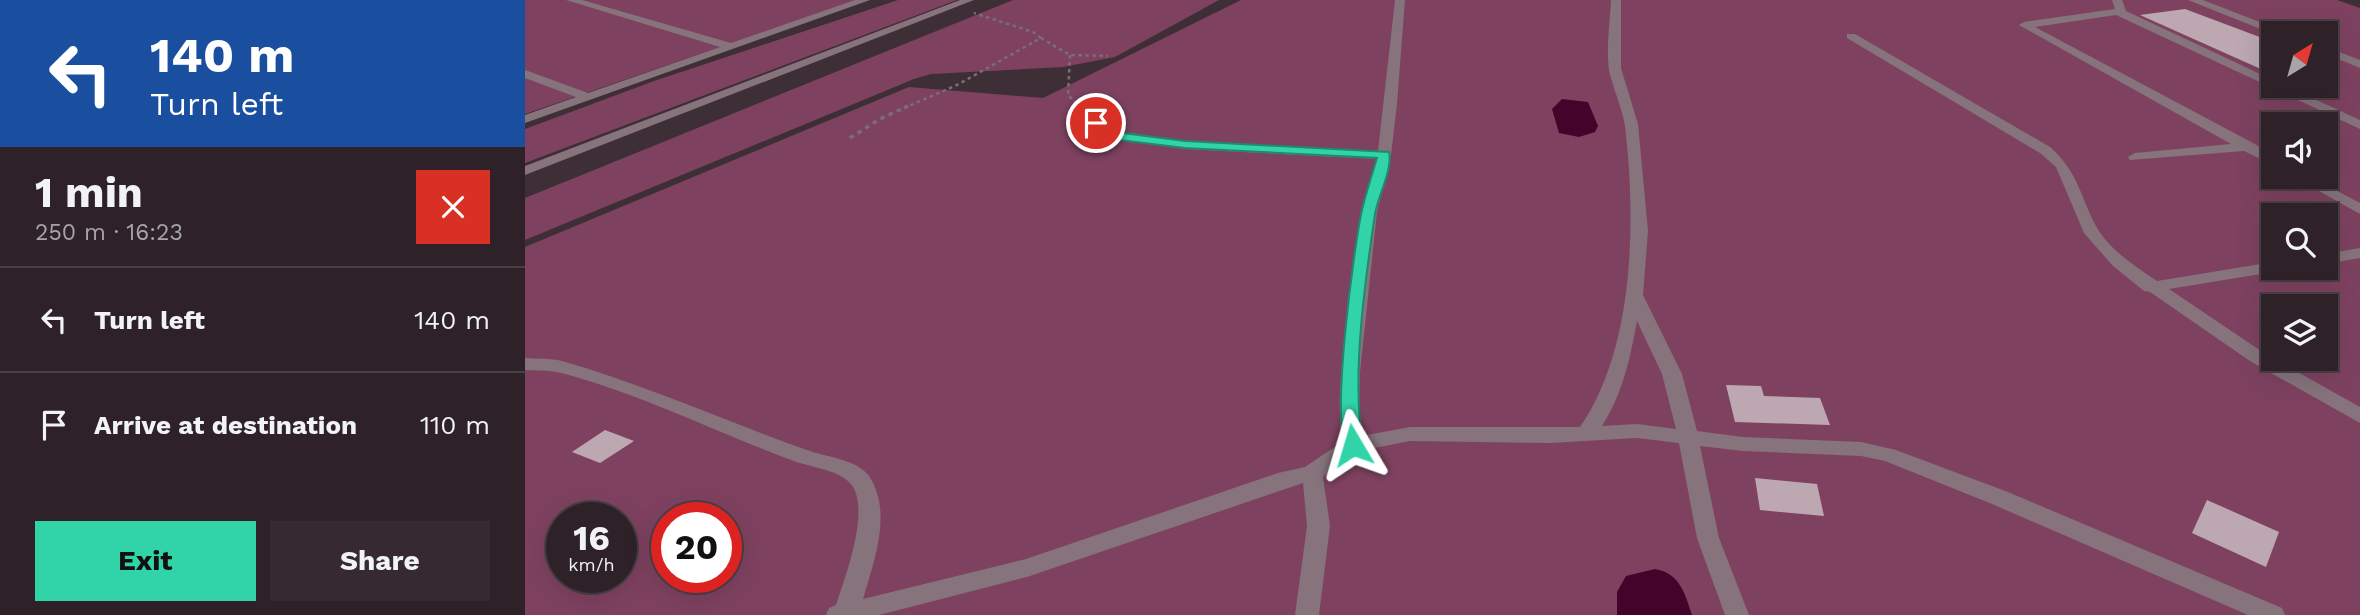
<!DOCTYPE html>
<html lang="en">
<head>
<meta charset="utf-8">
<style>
	body { margin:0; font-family:"Work Sans",sans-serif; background:#362a30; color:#f1f3f6; height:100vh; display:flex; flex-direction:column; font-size:26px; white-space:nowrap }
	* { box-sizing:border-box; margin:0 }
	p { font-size:23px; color:#a7a4a8 }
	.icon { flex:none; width:38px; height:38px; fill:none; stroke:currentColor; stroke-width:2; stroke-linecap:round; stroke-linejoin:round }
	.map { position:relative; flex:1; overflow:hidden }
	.drawer { display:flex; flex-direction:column; background:#2e2228; width:525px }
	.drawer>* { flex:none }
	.banner { background:#1a4fa0; color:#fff; overflow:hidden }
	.needle { width:46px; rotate:37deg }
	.buttons { position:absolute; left:1736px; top:21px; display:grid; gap:14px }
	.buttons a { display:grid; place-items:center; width:77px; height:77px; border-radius:0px; background:#2e2228; box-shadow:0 7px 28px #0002,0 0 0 2px #493f45; font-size:35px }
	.speed { position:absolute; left:21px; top:502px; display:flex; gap:14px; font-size:35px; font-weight:700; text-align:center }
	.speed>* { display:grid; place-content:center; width:91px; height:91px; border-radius:50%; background:#2e2228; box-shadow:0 7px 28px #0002,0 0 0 2px #493f45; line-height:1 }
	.speed small { font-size:18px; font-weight:400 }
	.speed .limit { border:10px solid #d22; background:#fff; color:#111 }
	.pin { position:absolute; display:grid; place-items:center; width:60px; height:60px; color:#fff; margin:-30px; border:4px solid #fff; border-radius:50%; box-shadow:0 2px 7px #0007 }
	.me { position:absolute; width:77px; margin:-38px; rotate:353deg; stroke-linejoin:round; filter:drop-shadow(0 0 5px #0008) }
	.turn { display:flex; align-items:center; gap:24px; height:147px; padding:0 35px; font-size:32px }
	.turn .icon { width:91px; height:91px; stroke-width:2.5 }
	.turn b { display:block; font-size:49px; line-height:60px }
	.round { display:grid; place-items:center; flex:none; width:74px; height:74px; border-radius:0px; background:#362a30 }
	.overview { display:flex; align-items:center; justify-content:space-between; height:119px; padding:0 35px }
	h1 { font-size:42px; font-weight:700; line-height:52px }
	.cta { display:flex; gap:14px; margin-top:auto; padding:14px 35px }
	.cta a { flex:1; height:80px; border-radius:0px; background:#31d4a9; color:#111; font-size:28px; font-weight:700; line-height:80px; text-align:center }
	.cta a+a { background:#362a30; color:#f1f3f6 }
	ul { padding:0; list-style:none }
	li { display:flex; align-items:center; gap:21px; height:105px; padding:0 35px; border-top:2px solid #493f45 }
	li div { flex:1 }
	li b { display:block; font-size:26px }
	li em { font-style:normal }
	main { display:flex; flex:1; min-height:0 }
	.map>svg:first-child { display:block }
	.green { fill:#7e4260; fill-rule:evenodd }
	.water { fill:#44032b }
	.building { fill:#bda8b1 }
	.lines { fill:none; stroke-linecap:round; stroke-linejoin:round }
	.path-far1 { stroke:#7b6d74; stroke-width:2.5; stroke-dasharray:3.5 3.5; stroke-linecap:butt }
	.path { stroke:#7b6d74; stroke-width:3.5; stroke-dasharray:4.5 4.5; stroke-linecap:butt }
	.minor { fill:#86737b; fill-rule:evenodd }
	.route { fill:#31d4a9; stroke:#208a6e; stroke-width:2 }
</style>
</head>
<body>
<main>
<section class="drawer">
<div class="banner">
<div class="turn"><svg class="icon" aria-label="left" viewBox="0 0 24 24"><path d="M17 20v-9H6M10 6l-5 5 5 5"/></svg><div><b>140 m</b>Turn left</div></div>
</div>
<div class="overview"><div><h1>1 min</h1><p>250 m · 16:23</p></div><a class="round" style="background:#d93025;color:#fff"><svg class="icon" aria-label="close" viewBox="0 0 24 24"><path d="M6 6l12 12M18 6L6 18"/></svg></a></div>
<ul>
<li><svg class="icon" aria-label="left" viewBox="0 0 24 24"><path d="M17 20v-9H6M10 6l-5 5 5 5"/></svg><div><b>Turn left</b></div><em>140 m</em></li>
<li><svg class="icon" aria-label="arrive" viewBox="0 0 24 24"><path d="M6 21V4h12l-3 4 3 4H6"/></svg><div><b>Arrive at destination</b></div><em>110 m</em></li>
</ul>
<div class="cta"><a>Exit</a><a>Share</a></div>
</section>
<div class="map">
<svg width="1835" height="615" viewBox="0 0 1835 615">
	<rect width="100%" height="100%" fill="#3e2e35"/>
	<g class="green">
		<polygon points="0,0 332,0 0,114"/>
		<polygon points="373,0 432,0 0,163 0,129 129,81"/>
		<polygon points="488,0 694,0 590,57 538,67 406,74 389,79 0,240 0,198"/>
		<path d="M716,0h1096l23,8v607h-1835v-368l384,-160 134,11zM1748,33h53v53h-53zM1748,124h53v53h-53zM1748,215h53v53h-53zM1748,306h53v53h-53zM37,518h59v60h-59zM142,518h59v60h-59z"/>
	</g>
	<g class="water">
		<polygon points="1037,99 1063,102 1073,126 1070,132 1054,137 1034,133 1027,109"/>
		<path d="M1130,569c25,4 30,25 37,46h-75v-23l9,-16z"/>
	</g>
	<g class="building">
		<polygon points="1660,9 1748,42 1748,69 1738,70 1615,15"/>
		<polygon points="1201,385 1236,386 1239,396 1295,398 1305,425 1210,422"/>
		<polygon points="80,430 109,441 75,463 47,452"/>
		<polygon points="1230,478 1292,484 1299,516 1235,510"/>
		<polygon points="1682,500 1754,532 1741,567 1667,533"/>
	</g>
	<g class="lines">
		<g class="path-far1">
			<polyline points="516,38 545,55 583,56"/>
			<polyline points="545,55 543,95 556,108"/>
			<polyline points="379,108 432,85 516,38 508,32 449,13"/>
		</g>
		<g class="path">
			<polyline points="554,106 561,113"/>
			<polyline points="325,138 355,119 383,106"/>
		</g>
		<g class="minor">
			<polygon points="41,0 57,0 206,43 330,0 345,0 0,123 0,115 51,97 0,78 0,70 63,93 195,47"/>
			<polygon points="435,0 449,0 0,175 0,166"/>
			<path d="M870,0h10l-8,104 -6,51 -14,57 -17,160 -1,47 3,17 48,-9h170c55,-79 56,-208 45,-301 -3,-19 -12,-37 -16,-56 -3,-22 1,-48 2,-70h10v68l17,56 10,107 -5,64 39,79 15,57 46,6 118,5 35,8 112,42 274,116 3,7h-37l-256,-111 -107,-43 -24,-5 -118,-5 -43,-5 19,92 30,77h-24l-28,-77 -18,-95 -42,-5 -87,5 -140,-2 -51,10 -36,26 7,49 -11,89h-24l12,-89 -4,-43 -276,94 -148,38h-53l3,-7 7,-3c9,-28 36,-98 14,-122 -13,-14 -42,-16 -59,-23 -75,-28 -157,-69 -234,-88 -10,-2 -22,-1 -32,-2v-12c12,1 25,0 37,3 84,24 163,60 245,89 18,7 50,9 62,26 24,36 5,85 -6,123l163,-40 252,-86 27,-6 37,-25c-6,-43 1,-86 6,-129 7,-53 14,-103 28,-154l-191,-10 -79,-11 -17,-15 7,-4 19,12 70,10 193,10zM1112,321l25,53 14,55 -39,-5 -35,2c21,-33 28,-67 35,-105z"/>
			<polygon points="1587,0 1597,0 1601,11 1748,80 1748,86 1761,86 1835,120 1835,129 1591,15 1510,27 1728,143 1748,155 1748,165 1719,151 1605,160 1603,157 1610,153 1706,144 1494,25 1499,22 1590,9"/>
			<polygon points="1663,0 1678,0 1763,33 1748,34"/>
			<path d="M1322,34h8l195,113c29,26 29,47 46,79 13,24 39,40 61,55l116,-19v6h8l-8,4 -104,17 95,64 96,54v16l-110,-62 -100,-69 -6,-1 -31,-25 -29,-33 -28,-66 -16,-14 -193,-115z"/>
			<polygon points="1801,47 1835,60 1835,68 1801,54"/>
			<polygon points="1769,177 1786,177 1835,203 1835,214"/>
			<polygon points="1835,248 1835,258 1801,264 1801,254"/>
		</g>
	</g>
	<path class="route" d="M571,119l19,13 70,9 204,11c4,17 -11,44 -14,62 -10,67 -24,165 -12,231l-3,4h-13c-17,-27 7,-202 15,-239 4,-17 10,-35 15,-52l-192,-10 -74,-9 -19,-14v-5z"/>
</svg>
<div class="buttons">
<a><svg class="needle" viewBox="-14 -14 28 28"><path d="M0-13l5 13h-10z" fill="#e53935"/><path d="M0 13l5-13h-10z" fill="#a7a4a8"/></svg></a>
<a><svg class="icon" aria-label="sound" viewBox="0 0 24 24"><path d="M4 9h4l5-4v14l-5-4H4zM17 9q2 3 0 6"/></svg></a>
<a><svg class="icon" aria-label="search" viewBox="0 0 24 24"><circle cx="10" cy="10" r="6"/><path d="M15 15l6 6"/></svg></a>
<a><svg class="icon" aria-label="layers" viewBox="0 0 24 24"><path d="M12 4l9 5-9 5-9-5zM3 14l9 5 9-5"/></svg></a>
</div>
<div class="speed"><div>16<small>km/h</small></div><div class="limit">20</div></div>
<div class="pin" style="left:571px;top:123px;background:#d93025"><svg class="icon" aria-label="arrive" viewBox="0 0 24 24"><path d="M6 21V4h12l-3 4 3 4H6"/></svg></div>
<svg class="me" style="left:828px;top:445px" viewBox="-20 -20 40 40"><path d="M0-17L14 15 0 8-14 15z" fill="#31d4a9" stroke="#fff" stroke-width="4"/></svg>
</div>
</main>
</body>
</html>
